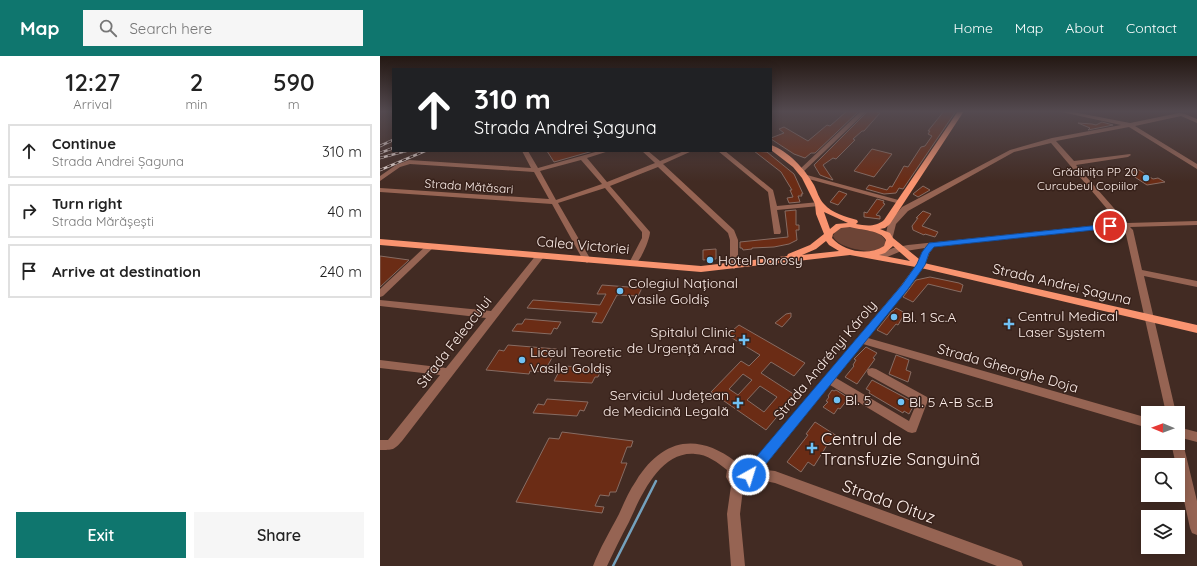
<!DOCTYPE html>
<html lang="en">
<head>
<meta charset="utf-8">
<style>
	body { margin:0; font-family:Quicksand,sans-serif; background:#f6f6f6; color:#222; height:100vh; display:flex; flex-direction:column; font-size:15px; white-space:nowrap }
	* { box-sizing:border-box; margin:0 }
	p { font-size:13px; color:#767676 }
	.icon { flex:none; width:22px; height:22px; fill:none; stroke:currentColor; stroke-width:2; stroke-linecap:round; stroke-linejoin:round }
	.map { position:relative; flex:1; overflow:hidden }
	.details { display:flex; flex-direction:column; background:#fff; width:380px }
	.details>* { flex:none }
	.banner { position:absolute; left:12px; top:12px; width:380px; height:84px; border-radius:0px; box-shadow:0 2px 10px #0003; background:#202124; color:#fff; overflow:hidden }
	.needle { width:26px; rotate:271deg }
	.tools { position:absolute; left:761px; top:350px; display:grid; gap:8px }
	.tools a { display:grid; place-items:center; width:44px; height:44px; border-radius:0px; background:#fff; box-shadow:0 2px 10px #0003; font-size:20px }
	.pin { position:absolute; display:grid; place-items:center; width:34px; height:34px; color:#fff; margin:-17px; border:2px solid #fff; border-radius:50%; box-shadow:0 1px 4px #0007 }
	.me { position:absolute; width:44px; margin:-22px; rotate:39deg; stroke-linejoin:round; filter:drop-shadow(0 0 3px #0008) }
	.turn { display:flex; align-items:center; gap:14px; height:84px; padding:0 16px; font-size:18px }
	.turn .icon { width:52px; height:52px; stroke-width:2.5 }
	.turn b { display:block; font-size:28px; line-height:34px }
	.eta { display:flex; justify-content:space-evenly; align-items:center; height:68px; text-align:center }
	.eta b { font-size:24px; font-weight:600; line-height:28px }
	.button { display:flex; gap:8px; margin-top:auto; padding:8px 16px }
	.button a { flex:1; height:46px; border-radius:0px; background:#0f766e; color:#fff; font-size:16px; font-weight:600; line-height:46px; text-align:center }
	.button a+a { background:#f6f6f6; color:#222 }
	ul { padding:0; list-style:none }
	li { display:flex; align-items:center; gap:12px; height:54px; margin:0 8px 6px; padding:0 8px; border:2px solid #e0e0e0; border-radius:0px }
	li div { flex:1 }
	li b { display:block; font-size:15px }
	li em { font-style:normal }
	header { display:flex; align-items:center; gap:24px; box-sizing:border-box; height:56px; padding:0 20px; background:#0f766e; color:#fff }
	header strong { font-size:19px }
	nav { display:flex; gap:22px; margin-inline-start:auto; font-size:14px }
	.search { width:280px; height:36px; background:#f6f6f6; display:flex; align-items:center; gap:10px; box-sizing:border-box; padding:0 14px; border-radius:0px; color:#767676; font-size:15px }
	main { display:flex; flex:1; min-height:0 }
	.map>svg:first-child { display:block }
	.green { fill:#6c4436 }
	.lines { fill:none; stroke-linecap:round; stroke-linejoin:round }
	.stream { stroke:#74a1bd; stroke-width:2.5 }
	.building { fill:#6b2c15; stroke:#876c63; fill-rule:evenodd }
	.minor { fill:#966453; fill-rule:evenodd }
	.major { fill:#f99470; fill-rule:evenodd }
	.rail-casing { stroke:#e8d8d3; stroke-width:2.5 }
	.rail { stroke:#37211a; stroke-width:1.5; stroke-dasharray:4; stroke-linecap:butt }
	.route { fill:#1a73e8; stroke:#114b97 }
	.poi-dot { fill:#70c1f4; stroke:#37211a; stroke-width:1.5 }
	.labels { text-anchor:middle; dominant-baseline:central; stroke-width:3; stroke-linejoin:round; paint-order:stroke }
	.far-poi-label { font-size:12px; fill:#fdeee9; stroke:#37211a; text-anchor:end }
	.far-street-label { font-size:12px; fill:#fdeee9; stroke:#37211a }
	.street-label { font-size:14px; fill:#fdeee9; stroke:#37211a }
	.poi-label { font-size:14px; fill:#fdeee9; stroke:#37211a; text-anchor:start }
	.near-poi-label { font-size:17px; fill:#fdeee9; stroke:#37211a; text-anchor:start }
	.near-street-label { font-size:17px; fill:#fdeee9; stroke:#37211a }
</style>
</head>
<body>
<header>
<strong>Map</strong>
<div class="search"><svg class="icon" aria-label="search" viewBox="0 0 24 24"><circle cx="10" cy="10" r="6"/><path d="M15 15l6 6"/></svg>Search here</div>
<nav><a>Home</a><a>Map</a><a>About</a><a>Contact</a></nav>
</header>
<main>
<section class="details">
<div class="eta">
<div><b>12:27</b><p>Arrival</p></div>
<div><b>2</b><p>min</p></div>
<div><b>590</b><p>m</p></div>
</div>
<ul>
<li><svg class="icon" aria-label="ahead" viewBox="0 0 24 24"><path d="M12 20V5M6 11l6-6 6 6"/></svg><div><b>Continue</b><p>Strada Andrei Șaguna</p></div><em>310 m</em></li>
<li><svg class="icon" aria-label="right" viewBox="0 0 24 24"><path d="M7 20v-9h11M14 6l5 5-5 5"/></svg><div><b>Turn right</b><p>Strada Mărășești</p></div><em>40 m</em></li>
<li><svg class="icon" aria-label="arrive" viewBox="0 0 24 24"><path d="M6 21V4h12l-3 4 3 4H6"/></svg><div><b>Arrive at destination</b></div><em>240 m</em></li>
</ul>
<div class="button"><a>Exit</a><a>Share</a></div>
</section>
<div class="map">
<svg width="817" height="510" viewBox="0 0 817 510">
	<rect width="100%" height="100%" fill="#422b23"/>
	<path class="green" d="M462,171c12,-1 40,2 44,15l-3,6c-4,1 -9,3 -13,3 -10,0 -34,-5 -37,-15l2,-4z"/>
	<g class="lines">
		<polyline class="stream" points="233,510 276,425"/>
	</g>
	<g class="building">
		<polygon points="467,55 479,55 435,97 431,97 425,102 414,98 391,83 391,82 404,77 399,73 404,71 428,85 447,69 450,70"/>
		<polygon points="488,55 498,55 497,56 500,57 484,75 482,75 473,83 475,84 456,103 453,102 443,109 453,124 440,119 434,109"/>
		<polygon points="564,55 576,55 523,133 519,132 516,137 504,138 486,133 489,129 507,134 510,130 512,131 524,110 528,111 541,91 545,90 552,80 548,78 550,75 548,75"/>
		<polygon points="722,66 733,69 708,74 710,72 698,67 712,68 716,69"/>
		<polygon points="492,93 512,98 494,121 474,115"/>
		<polygon points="167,95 213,95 174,106"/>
		<polygon points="374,95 387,96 414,118 423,138 421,138 422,140 418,140 420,146 409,147 407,142 413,141 410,134 412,134 401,116"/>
		<polygon points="759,114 773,123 778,122 785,126 767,129 747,116"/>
		<polygon points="543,130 550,134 538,141 533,138"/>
		<polygon points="459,135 467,138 458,149 450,146"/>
		<polygon points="497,143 504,145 503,147 505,148 496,159 500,160 500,163 484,161 484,156 487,157"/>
		<polygon points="416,154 416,169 419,169 419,174 416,174 417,184 409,188 394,191 372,192 372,193 363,194 362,192 360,192 360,186 408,181 405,155"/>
		<polygon points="543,155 551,158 542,170 558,176 555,181 545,178 544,179 533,174 532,170 538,162 536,162"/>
		<polygon points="336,193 336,203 323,204 323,194"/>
		<polygon points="0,200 29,204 0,231"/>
		<polygon points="550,221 579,227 583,229 581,236 548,228 533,246 523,241 536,224"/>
		<polygon points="222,229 262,232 258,240 237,239 222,267 212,266 217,257 147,252 153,244 220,249 226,238 217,238"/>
		<polygon points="516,252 525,257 518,269 516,268 507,279 497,274 512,255 513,255"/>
		<polygon points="411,257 411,261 402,271 395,267 406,258"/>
		<polygon points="145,263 181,266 177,273 174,272 171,278 132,275 137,268 142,268"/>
		<path d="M359,269l66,38 -11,13 -23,-14 -10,11 34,22 -29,35 -55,-38 30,-31 8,5 11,-11 -33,-20zM363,318l9,6 -14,15 -9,-6zM380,330l17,11 -13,15 -17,-12z"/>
		<polygon points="128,289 177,293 164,316 150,315 149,318 106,314 119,294 124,295"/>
		<polygon points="486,291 497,297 493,302 495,303 477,328 465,321 474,310 473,309 476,304 474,303"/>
		<polygon points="516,299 529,304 526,314 531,316 528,326 509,318"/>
		<polygon points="182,310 222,312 218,321 215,321 212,327 174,325"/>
		<polygon points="492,324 535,347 529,358 524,355 523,357 489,337 490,335 486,333"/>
		<polygon points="452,334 454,335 456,334 470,343 469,345 467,344 460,353 458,352 454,358 443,351 448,346 446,345 449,341 448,340"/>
		<polygon points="167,343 208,346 204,355 200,354 197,360 153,357 158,348 164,349"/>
		<polygon points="435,366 457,380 452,387 449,386 434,410 428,406 421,416 407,406 428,379 426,378"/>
		<polygon points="182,376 253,385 251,391 247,391 241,407 247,407 236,436 230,436 229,440 220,439 215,450 224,451 222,457 136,446 169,382 179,383"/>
	</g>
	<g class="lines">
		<g class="minor">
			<polygon points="481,55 487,55 423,116 419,116 419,114"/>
			<path d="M677,55h11l62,12 49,-10 6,1 12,5v4l-16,-7 -46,10 62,38v5l-68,-42 -73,14 18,20 56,-7 1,1 -3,2 -52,8 51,58 70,-2v4l-67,2 3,3 9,40 55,11v6l-53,-11 32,137h-10l-41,-183 -2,-3 -189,20 -4,5 -6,15 -56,71 280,80v10l-285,-84 -27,34 73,43 8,-19 -49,-27 -1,-3 1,-3 4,-1 4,1 51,28 1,3 -12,32 -4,1 -4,-1 -78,-47 -64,79 -7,5 16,2 241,88 5,2 2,5h-26l-222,-83 -10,-2h-13l-2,5 -7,3 -3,25 5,52h-14l-4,-52 4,-28 -5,-9 1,-7c-9,-7 -20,-16 -32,-16 -35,-3 -54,42 -66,68 -8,15 -15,29 -22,44h-14c7,-18 17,-35 26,-52 5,-11 10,-23 17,-33 26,-42 61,-49 100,-19l5,-1 6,2 11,-7 141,-168 18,-24 8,-16 -26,4 -19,8 -4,-3 1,-2 16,-7 15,-3 211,-22 -68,-80 -37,9 -106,59 -12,13 -4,16h-3l-4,-2 3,-14 14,-17 108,-57 42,-12 69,-13zM359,417l3,1 -1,3 -3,-1z"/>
			<path d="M142,95h6l10,17 61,-17h10l-22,7 20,24 48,-19 -13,-12h6l12,10 24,-10h8l-29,13 71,66 4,10v26l-4,3 -4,-3v-26l-2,-7 -70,-66 -48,19 40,46c0,7 -10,31 -17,34l-4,-3 13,-25v-6l-37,-44 -47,15 33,57 -4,3 -4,-3 -31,-56 -172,-12v-4l169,11 -15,-27 -124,-8 -10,3 -20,14v-5l16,-11 13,-5 122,8zM201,104l21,24 -46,16 -16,-29z"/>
			<polygon points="338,95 345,95 393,134 397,150 439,146 442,148 439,150 397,154 401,176 400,178 394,178 388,136"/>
			<polygon points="427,119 522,145 523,146 520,148 425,122 425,120"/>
			<polygon points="48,188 54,188 55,190 3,240 0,241 0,233"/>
			<path d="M160,197l3,1 1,2 -1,2 -141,183c-8,9 -9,9 -22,9v-10h8l52,-65 -60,-7v-8l66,8 40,-50 -106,-12v-6l111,11 46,-57z"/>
			<polygon points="798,371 817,376 817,386 798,381"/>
			<polygon points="798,382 801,383 803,387 817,445 817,479 812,477 810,472 798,417 798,409 796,409 791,387 798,387"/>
		</g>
		<path class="major" d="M578,55h6l-74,113 -5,4 -5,1 10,4 3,5 31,25 273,62v8l-276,-65 -71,-13 -149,17 -321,-27v-6l321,27 86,-10 1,-2 22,-9 14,-11 -8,-20 -1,-10 -13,-26 -9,-11 -22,-17v-5c17,6 34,24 43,40 3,6 5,14 10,19 8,9 22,13 33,16l1,2 -2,2c10,2 20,3 28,-4zM444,156l24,11 -12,1 -6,5zM470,171c10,3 31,3 36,13l-2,6c-15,10 -40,6 -52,-8l1,-4 8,-6zM446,185l3,4 10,6 -37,4 14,-6zM513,190l17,15 -31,-6 6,-2z"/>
		<defs>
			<g id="rail">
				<polyline points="0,90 13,84"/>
				<polyline points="0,97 13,92"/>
				<polyline points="0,102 26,95"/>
				<polyline points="0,114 45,95"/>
			</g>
		</defs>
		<use href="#rail" class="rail-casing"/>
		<use href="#rail" class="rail"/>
	</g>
	<linearGradient id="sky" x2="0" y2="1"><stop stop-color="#241813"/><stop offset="0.44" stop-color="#544a50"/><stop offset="1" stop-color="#544a50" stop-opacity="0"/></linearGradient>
	<rect width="817" height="126" fill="url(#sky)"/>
	<polygon class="route" points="730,168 734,170 733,172 554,191 549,197 545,209 528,233 386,408 374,416 373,423 369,425 364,423 361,414 363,409 377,400 522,229 537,208 542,196 549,187"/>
	<g class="poi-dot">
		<circle cx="766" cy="122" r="4"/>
		<circle cx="330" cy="204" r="4"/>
		<circle cx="240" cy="235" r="4"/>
		<circle cx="514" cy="261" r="4"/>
		<path d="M627 262h4v4h4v4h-4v4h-4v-4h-4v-4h4z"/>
		<path d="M362 278h4v4h4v4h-4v4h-4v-4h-4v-4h4z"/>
		<circle cx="142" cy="304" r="4"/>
		<circle cx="457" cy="344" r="4"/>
		<circle cx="521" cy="346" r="4"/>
		<path d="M356 341h4v4h4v4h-4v4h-4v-4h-4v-4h4z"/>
		<path d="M430 386h4v4h4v4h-4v4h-4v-4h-4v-4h4z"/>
	</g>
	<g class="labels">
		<g class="far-poi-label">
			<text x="758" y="115">Grădinița PP 20<tspan x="758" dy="14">Curcubeul Copiilor</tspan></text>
		</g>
		<g class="far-street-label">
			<text transform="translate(89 130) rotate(4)">Strada Mătăsari</text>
		</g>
		<g class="street-label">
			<text transform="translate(203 189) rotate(5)">Calea Victoriei</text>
			<text transform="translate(682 228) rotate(13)">Strada Andrei Șaguna</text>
			<text transform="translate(74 286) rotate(-52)">Strada Feleacului</text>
			<text transform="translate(445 304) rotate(-50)">Strada Andrényi Károly</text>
			<text transform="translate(628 312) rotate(16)">Strada Gheorghe Doja</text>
		</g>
		<g class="poi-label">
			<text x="338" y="204">Hotel Darosy</text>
			<text x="248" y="227">Colegiul Național<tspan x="248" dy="16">Vasile Goldiș</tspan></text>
			<text x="638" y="260">Centrul Medical<tspan x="638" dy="16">Laser System</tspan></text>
			<text x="522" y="261">Bl. 1 Sc.A</text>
			<text x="355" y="276" text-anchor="end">Spitalul Clinic<tspan x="355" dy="16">de Urgență Arad</tspan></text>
			<text x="150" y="296">Liceul Teoretic<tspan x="150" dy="16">Vasile Goldiș</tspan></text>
			<text x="349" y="339" text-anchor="end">Serviciul Județean<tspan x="349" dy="16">de Medicină Legală</tspan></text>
			<text x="465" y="344">Bl. 5</text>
			<text x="529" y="346">Bl. 5 A-B Sc.B</text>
		</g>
		<g class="near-poi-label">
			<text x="441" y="382">Centrul de<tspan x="441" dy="20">Transfuzie Sanguină</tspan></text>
		</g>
		<g class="near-street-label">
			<text transform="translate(509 445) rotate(20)">Strada Oituz</text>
		</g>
	</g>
</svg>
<div class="tools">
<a><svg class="needle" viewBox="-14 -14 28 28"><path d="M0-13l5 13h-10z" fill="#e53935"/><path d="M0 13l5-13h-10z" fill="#767676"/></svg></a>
<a><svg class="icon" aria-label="search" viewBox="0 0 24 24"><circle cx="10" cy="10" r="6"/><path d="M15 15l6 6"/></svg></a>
<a><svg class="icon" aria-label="layers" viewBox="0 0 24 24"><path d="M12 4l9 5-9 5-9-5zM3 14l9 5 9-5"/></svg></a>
</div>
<div class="pin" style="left:730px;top:170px;background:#d93025"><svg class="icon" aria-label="arrive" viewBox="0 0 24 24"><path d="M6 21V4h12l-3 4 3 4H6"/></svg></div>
<svg class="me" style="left:369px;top:419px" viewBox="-20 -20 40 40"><circle r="17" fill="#1a73e8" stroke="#fff" stroke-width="3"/><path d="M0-11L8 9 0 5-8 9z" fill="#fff"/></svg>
<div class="banner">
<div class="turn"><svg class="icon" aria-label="ahead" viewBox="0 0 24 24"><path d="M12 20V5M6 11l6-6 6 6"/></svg><div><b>310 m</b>Strada Andrei Șaguna</div></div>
</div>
</div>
</main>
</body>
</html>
